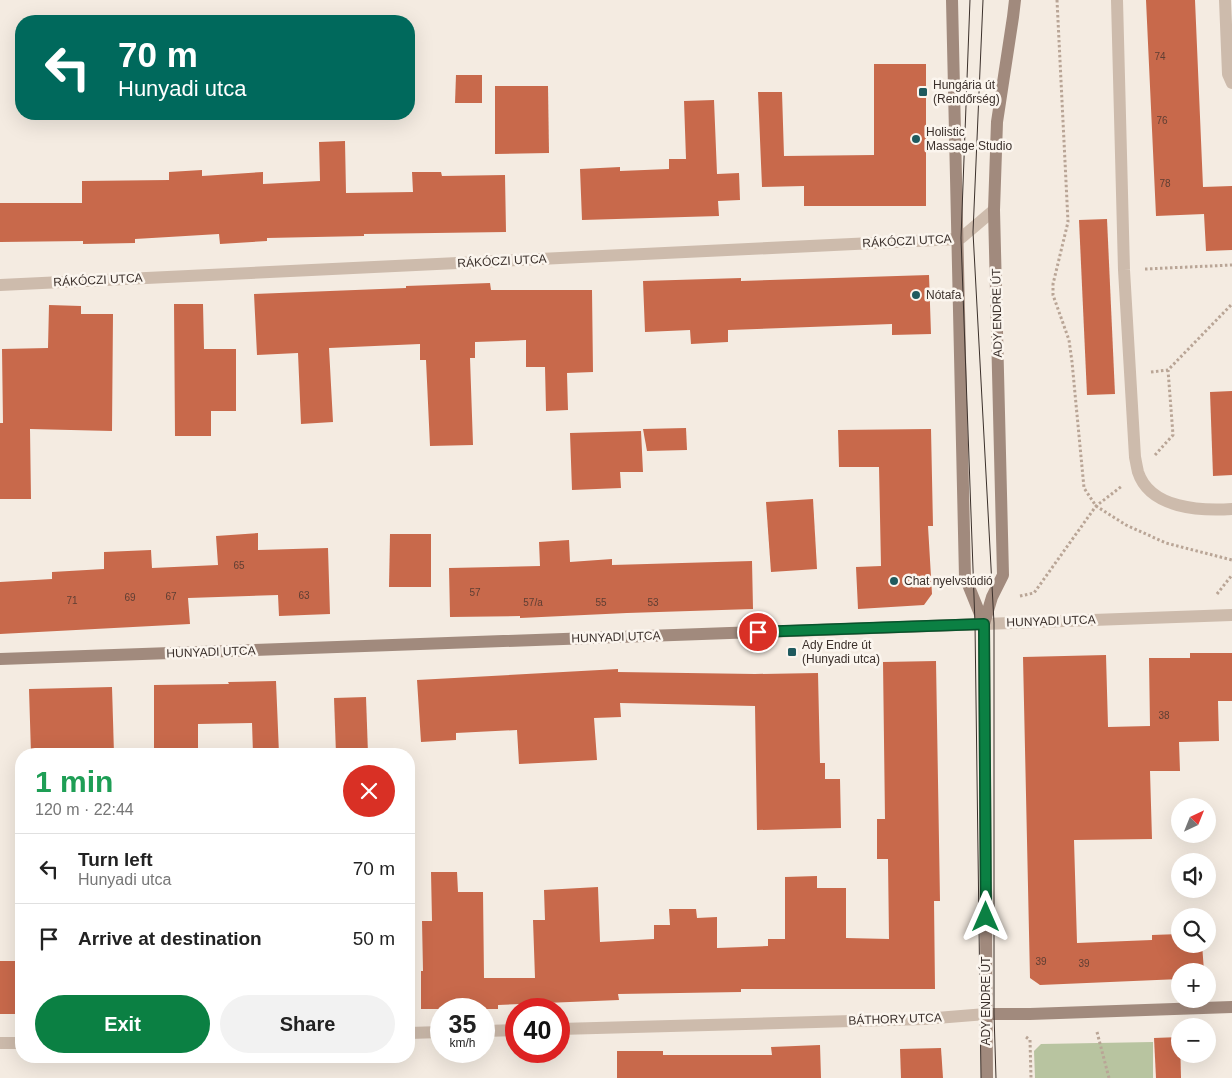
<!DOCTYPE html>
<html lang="en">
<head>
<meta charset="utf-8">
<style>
	body { margin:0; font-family:Helvetica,sans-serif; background:#f2f2f2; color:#222; height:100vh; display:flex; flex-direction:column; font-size:19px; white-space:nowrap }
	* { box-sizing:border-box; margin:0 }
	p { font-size:16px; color:#767676 }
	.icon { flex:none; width:28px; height:28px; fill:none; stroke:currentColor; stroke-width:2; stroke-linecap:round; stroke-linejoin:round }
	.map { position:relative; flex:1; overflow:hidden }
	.panel { position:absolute; left:15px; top:748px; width:400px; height:315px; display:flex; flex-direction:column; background:#fff; border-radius:20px; box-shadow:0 5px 20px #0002 }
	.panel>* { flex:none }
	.hud { position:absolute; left:15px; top:15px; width:400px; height:105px; border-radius:20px; box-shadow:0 5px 20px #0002; background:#00695c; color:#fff; overflow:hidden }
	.needle { width:32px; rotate:43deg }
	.fabs { position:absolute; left:1171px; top:798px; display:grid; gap:10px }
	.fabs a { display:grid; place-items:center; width:45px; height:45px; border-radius:50%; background:#fff; box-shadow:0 5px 20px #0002; font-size:25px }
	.speed { position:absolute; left:430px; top:998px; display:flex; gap:10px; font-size:25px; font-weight:700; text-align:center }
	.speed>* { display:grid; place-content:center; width:65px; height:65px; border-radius:50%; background:#fff; box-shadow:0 5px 20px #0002; line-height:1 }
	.speed small { font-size:12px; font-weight:400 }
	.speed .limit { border:8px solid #d22; background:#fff; color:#111 }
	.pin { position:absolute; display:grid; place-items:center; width:42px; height:42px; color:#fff; margin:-21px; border:2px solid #fff; border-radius:50%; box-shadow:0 1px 5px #0007 }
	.me { position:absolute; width:55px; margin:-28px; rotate:0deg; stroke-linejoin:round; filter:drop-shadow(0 0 4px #0008) }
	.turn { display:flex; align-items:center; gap:18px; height:105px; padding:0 20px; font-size:22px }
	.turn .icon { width:65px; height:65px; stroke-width:2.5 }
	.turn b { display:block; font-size:35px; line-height:42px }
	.round { display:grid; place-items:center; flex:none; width:52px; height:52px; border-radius:26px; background:#f2f2f2 }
	.summary { display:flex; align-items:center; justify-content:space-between; height:85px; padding:0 20px }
	h1 { font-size:30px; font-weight:600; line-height:38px; color:#1e9e55 }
	.cta { display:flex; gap:10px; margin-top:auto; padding:10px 20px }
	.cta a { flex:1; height:58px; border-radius:30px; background:#0b8043; color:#fff; font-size:20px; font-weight:600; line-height:58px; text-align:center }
	.cta a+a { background:#f2f2f2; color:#222 }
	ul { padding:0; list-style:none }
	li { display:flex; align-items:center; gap:15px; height:70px; padding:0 20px; border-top:1px solid #e0e0e0 }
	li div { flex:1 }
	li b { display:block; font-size:19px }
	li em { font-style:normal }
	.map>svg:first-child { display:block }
	.green { fill:#b8c4a0 }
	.building { fill:#c8694b }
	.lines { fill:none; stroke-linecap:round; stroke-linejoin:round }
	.path { stroke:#b9a596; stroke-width:3; stroke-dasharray:2.5 2.5; stroke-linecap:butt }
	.lane { stroke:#cdbbac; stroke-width:12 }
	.street { stroke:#cdbbac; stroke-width:12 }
	.secondary { stroke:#a18a7d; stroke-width:12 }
	.tram { stroke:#3b302b; stroke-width:1 }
	.route-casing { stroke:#07532c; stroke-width:12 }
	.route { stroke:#0b8043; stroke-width:9 }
	.poi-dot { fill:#1f5a5e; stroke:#fbf5ee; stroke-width:2 }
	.labels { text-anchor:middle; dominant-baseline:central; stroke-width:5; stroke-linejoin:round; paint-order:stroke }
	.number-label { font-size:10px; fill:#5e3e33 }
	.poi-label { font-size:12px; fill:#3b302b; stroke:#fbf5ee; text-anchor:start }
	.street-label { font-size:12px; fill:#3b302b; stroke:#fbf5ee }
</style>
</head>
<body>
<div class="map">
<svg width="1232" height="1078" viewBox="0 0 1232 1078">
	<rect width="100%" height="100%" fill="#f4ebe1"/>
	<polygon class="green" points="1153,1042 1153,1078 1035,1078 1034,1051 1041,1044"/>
	<g class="building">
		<polygon points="1146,0 1195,0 1203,187 1232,186 1232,250 1206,251 1204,214 1156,216"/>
		<polygon points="874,64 926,64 926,206 804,206 804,186 762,187 758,92 782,92 784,156 874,155"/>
		<polygon points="456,75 482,75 482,103 455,103"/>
		<polygon points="495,86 548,86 549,153 495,154"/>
		<polygon points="714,100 717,174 739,173 740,200 718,201 719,216 582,220 580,169 620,167 620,171 669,169 669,159 686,159 684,101"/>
		<polygon points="345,141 346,193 413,192 412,172 441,172 442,176 505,175 506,232 364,234 364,236 267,238 267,241 220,244 219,234 135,239 135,243 83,244 83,241 0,242 0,203 82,203 82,181 169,180 169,172 202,170 202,176 263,172 263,184 320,181 319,142"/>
		<polygon points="1107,219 1115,394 1087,395 1079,220"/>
		<polygon points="929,275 931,334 892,335 892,324 728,330 728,342 691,344 690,330 645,332 643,281 741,278 741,281"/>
		<polygon points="490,283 491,290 592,290 593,372 567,373 568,410 546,411 545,367 526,367 526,340 475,342 475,358 470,358 473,445 430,446 426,360 420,360 420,344 329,348 333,422 301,424 298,353 257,355 254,294 406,288 406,286"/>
		<polygon points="174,304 203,304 204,349 236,349 236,411 211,411 211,436 175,436"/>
		<polygon points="49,305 81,306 81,314 113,314 112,431 30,429 31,499 0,499 0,423 3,423 2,349 48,348"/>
		<polygon points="1232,391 1232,475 1213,476 1210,392"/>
		<polygon points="686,428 687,450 647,451 643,429"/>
		<polygon points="931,429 933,526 928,526 932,594 924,605 858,609 856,567 881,566 879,467 839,467 838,430"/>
		<polygon points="641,431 643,472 620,472 621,488 572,490 570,433"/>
		<polygon points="813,499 817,569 771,572 766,502"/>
		<polygon points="258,533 258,550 328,548 330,614 279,616 278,595 188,598 190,624 0,634 0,582 52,579 52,572 104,569 104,552 151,550 152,568 218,565 216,536"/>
		<polygon points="390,534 431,534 431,587 389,587"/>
		<polygon points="569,540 570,562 612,559 612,565 752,561 753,609 627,613 520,618 520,616 450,617 449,568 540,566 539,542"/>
		<polygon points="1190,653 1232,653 1232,701 1218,701 1219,741 1179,742 1180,771 1150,771 1152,839 1074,840 1077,943 1152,940 1152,935 1180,934 1180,944 1202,944 1204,971 1180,971 1180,979 1040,985 1030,978 1023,657 1106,655 1108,727 1150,726 1149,658 1190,658"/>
		<polygon points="936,661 940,901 934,901 935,989 741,989 741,992 618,994 619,1000 498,1005 498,1009 421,1009 421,971 423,971 422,921 432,921 431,872 457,872 458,892 483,892 484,978 535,978 533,920 545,920 544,890 598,887 600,942 654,939 654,925 670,925 669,909 696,909 697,918 717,917 717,948 768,946 768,939 785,939 785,877 817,876 817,888 846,888 846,938 889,939 888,859 877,859 877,819 885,819 883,662"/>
		<polygon points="618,669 618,672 755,674 818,673 820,763 825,763 825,779 840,779 841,828 757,830 755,706 620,703 621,717 594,718 597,760 519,764 517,730 456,733 456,740 421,742 417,680"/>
		<polygon points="276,681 279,754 253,754 252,723 198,724 198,749 154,749 154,685 229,684 228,682"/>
		<polygon points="112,687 114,754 31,754 29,689"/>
		<polygon points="366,697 368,754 336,754 334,698"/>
		<rect x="0" y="961" width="21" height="53"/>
		<polygon points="1180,1037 1181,1078 1156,1078 1154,1038"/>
		<polygon points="820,1045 821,1078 617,1078 617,1051 663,1051 663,1055 772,1055 771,1047"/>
		<polygon points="941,1048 943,1078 901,1078 900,1049"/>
	</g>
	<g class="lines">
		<g class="path">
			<polyline points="1057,0 1068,222 1053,284 1053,295 1069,340 1072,362 1084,488 1096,506 1126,525 1166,543 1232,560"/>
			<polyline points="1145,269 1232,265"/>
			<polyline points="1151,372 1168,370 1232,304"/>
			<polyline points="1155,455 1173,435 1168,370"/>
			<polyline points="1217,594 1232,575"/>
			<polyline points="1020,596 1034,593 1096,506 1122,486"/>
			<polyline points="1097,1032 1109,1078"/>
			<polyline points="1026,1037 1030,1040 1031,1078"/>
		</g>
		<path class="lane" d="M1117,0l7,270 11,187c1,5 2,11 3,15 12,37 63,39 94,37"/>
		<g class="street">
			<polyline points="1225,0 1228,74 1232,83"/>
			<polyline points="0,285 957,239 961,238 994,210"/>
			<polyline points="984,624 1232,615"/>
			<polyline points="559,1029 924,1019 986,1014"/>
			<polyline points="484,1031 516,1030"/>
			<polyline points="409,1033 441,1032"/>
			<polyline points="0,1043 21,1043"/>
		</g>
		<g class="secondary">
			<polyline points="952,0 965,577 984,624"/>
			<polyline points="0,659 984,624"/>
			<polyline points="986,1014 1030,1014 1232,1007"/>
			<polyline points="987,1078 984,624 992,597 1003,575 994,210 997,122 1013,17 1015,0"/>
		</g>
		<g class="tram">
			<polyline points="970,0 961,238 975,624 981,1078"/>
			<polyline points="983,0 973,232 994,623 994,1014 996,1078"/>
		</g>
	</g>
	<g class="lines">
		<defs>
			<polyline id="route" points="758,632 984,624 986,917"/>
		</defs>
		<use href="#route" class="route-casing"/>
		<use href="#route" class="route"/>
	</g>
	<g class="poi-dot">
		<rect x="918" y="87" width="10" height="10" rx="2.5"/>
		<circle cx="916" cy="139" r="5"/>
		<circle cx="916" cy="295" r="5"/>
		<circle cx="894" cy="581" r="5"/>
		<rect x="787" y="647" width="10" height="10" rx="2.5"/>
	</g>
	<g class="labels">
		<g class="number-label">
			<text x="1160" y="56">74</text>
			<text x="1162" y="120">76</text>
			<text x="1165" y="183">78</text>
			<text x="239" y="565">65</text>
			<text x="475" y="592">57</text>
			<text x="304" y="595">63</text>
			<text x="171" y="596">67</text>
			<text x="130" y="597">69</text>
			<text x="72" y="600">71</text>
			<text x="533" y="602">57/a</text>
			<text x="601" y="602">55</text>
			<text x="653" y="602">53</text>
			<text x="1164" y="715">38</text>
			<text x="1041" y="961">39</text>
			<text x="1084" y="963">39</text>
		</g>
		<g class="poi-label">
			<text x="933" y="85">Hungária út<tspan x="933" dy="14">(Rendőrség)</tspan></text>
			<text x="926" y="132">Holistic<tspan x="926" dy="14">Massage Studio</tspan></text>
			<text x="926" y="295">Nótafa</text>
			<text x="904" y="581">Chat nyelvstúdió</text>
			<text x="802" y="645">Ady Endre út<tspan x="802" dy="14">(Hunyadi utca)</tspan></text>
		</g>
		<g class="street-label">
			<text transform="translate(907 241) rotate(-3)">RÁKÓCZI UTCA</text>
			<text transform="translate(502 261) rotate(-3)">RÁKÓCZI UTCA</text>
			<text transform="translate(98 280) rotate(-3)">RÁKÓCZI UTCA</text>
			<text transform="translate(997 313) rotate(-91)">ADY ENDRE ÚT</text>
			<text transform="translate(1051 621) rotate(-2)">HUNYADI UTCA</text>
			<text transform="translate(616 637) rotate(-2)">HUNYADI UTCA</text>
			<text transform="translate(211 652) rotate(-2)">HUNYADI UTCA</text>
			<text transform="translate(986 1001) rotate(-90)">ADY ENDRE ÚT</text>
			<text transform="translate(895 1019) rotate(-2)">BÁTHORY UTCA</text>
		</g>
	</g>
</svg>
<div class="fabs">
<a><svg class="needle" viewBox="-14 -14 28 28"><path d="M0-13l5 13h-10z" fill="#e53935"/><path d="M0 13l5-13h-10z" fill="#767676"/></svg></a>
<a><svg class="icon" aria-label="sound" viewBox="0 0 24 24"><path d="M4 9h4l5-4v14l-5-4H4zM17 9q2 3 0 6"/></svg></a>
<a><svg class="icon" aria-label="search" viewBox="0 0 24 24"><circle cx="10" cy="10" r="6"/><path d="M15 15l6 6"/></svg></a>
<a>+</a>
<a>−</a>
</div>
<div class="speed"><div>35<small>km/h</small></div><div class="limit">40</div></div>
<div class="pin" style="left:758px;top:632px;background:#d93025"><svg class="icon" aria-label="arrive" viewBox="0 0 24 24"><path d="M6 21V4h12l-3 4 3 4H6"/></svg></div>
<svg class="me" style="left:986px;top:917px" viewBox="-20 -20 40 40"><path d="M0-17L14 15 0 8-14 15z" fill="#0b8043" stroke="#fff" stroke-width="4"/></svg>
<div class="hud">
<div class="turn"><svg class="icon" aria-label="left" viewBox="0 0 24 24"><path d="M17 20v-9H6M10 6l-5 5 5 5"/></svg><div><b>70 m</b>Hunyadi utca</div></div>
</div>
<section class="panel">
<div class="summary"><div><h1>1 min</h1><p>120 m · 22:44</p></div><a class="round" style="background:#d93025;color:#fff"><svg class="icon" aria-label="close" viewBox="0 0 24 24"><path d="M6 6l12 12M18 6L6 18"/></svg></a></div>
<ul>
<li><svg class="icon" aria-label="left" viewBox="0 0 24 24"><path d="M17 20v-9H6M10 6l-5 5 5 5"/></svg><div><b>Turn left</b><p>Hunyadi utca</p></div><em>70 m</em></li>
<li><svg class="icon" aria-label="arrive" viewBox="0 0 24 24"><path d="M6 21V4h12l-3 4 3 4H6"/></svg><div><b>Arrive at destination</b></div><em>50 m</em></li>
</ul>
<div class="cta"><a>Exit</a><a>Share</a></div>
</section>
</div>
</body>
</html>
